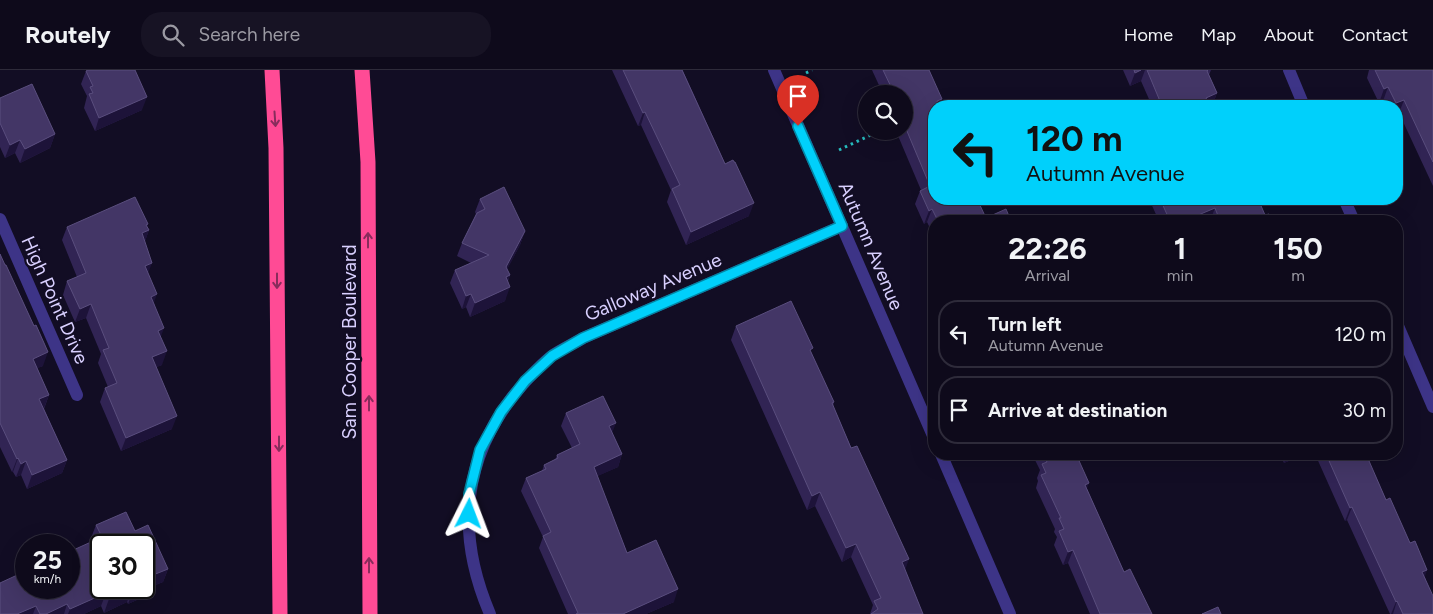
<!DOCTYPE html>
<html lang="en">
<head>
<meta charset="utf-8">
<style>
	body { margin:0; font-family:Figtree,sans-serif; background:#171324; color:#f1f3f6; height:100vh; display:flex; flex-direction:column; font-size:19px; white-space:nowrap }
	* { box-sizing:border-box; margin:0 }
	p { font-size:16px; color:#9b9aa3 }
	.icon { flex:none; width:28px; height:28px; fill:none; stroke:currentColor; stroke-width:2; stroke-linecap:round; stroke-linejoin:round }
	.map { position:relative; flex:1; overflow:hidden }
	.sheet { position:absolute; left:928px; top:145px; width:475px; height:245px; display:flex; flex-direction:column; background:#0e0a1b; border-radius:20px; box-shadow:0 5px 20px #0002,0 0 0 1px #2e2b3a }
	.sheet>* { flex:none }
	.top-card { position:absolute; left:928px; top:30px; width:475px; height:105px; border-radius:20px; box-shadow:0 5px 20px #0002,0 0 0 1px #2e2b3a; background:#00d0fb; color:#111; overflow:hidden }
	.buttons { position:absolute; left:858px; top:15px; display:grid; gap:10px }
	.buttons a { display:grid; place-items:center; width:55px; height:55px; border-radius:50%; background:#0e0a1b; box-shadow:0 5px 20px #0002,0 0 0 1px #2e2b3a; font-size:25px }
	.speed { position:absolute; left:15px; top:464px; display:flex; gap:10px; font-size:25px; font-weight:700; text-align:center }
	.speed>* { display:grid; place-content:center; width:65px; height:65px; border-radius:50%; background:#0e0a1b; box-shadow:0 5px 20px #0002,0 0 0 1px #2e2b3a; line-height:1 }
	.speed small { font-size:12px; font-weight:400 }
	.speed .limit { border:2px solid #111; border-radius:8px; background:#fff; color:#111 }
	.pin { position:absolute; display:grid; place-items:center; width:42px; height:42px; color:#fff; margin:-51px -21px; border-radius:50% 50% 50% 0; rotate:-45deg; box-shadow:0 0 5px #0007 }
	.pin .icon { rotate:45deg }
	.me { position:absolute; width:55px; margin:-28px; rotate:3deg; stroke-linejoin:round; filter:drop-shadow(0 0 4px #0008) }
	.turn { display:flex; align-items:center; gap:18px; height:105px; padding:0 15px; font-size:22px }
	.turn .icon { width:65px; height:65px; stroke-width:2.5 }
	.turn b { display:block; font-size:35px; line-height:42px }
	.eta { display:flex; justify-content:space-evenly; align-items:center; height:85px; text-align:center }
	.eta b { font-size:30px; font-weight:700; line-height:35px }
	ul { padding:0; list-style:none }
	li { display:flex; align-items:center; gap:15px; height:68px; margin:0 10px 8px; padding:0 5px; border:2px solid #2e2b3a; border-radius:20px }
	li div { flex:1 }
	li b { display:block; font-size:19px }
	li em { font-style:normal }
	header { display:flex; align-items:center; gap:30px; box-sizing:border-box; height:70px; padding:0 25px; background:#0e0a1b; border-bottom:1px solid #2e2b3a }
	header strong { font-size:24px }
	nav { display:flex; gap:28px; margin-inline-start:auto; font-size:18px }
	.search { width:350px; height:45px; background:#171324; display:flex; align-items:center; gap:12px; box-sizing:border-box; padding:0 18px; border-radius:20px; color:#9b9aa3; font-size:19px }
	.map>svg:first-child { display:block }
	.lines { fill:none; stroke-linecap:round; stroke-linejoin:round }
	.path { stroke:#26bbbd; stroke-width:3; stroke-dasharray:2.5 4; stroke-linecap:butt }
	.street { stroke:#3d3487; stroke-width:12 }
	.highway { stroke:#ff4b95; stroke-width:15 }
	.wall { fill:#312454 }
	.shaded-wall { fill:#1d1339 }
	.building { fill:#433666; stroke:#5a4e7e }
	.oneway { stroke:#882c5c }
	.route-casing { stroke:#0087a3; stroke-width:12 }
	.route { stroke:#00d0fb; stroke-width:9 }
	.labels { text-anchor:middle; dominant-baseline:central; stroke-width:4.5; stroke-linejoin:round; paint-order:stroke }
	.street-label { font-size:19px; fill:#d9d0ff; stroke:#120d24 }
</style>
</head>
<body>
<header>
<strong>Routely</strong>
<div class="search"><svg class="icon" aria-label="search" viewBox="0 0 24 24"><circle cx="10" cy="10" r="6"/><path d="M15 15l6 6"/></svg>Search here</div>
<nav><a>Home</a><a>Map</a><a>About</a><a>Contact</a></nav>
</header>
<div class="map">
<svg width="1433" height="544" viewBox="0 0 1433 544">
	<rect width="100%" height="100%" fill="#120d24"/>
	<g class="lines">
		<g class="path">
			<polyline points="806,3 812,0"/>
			<polyline points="839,80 879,61"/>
		</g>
		<g class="street">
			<polyline points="774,0 934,368"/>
			<polyline points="1289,0 1304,36"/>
			<polyline points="1344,129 1354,151"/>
			<polyline points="0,149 77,325"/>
			<polyline points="1396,251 1433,337"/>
			<polyline points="941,384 1010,544"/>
			<path d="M490,544c-33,-77 -29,-151 23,-218 12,-14 25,-30 40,-41 9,-6 20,-11 30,-17l259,-112"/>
		</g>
		<g class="highway">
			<polyline points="272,0 276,78 280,544"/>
			<polyline points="362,0 368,92 370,544"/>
		</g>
	</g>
	<g class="wall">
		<polygon points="612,0 683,0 683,1 749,146 686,175 667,132 671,120 641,55 638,56"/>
		<polygon points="872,0 929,0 934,36 934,129 986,148 1011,151 934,151 934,166 927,152 924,154 915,134 920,121 921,120 896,61 904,61 904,24 883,24"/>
		<polygon points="1123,0 1211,0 1209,5 1217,23 1212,36 1152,36 1141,11 1130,16"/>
		<polygon points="1369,0 1433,0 1433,116 1399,43 1396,44 1396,36 1386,36 1383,31 1379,33 1367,8"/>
		<polygon points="86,1 142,40 95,61 84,38 87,26 81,14"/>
		<polygon points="0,28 55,64 50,78 20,93 15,83 5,88 0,77"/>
		<polygon points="480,129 525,161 520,175 507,199 510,205 508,211 505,231 470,247 466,237 462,239 450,213 455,200 471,193 457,186 462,173 476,144 475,142"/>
		<polygon points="1149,129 1258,129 1265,145 1272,151 1159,151"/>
		<polygon points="148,154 147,156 149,160 145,171 148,204 161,267 162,295 156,297 172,359 121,381 100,332 105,318 108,317 98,293 101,284 86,248 75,252 63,225 67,211 77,207 62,170 67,157"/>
		<polygon points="0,184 43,296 37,298 49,325 44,339 67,390 62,403 27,419 21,405 16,407 13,402 12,402 0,377"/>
		<polygon points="736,256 811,283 834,332 833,336 905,500 923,544 870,544 873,535 851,487 842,492 815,436 807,440 731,270"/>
		<polygon points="566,343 612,363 622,384 618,397 597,406 627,483 674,532 646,544 568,544 539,478 543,467 521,421 526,408 542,401 544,395 555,390 557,385 572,378 561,356"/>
		<polygon points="1032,384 1076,384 1087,419 1124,502 1152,544 1090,544 1068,493 1063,495 1054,475 1057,467 1054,462 1055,459 1036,418 1038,411 1037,408 1040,400"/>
		<polygon points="1280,384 1305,384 1284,393"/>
		<polygon points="1315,384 1370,384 1368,390 1386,430 1425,507 1433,544 1390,544 1347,450 1345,451"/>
		<polygon points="96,455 135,461 168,499 163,512 153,516 150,524 128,534 127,532 104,543 101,536 84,544 0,544 93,471 91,468"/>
	</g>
	<g class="shaded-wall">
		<polygon points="1141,0 1145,0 1141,11 1130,16 1135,3"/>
		<polygon points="1388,17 1383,31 1379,33 1384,19"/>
		<polygon points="1217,23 1212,36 1203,36 1206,28"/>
		<polygon points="147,27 142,40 95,61 99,48"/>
		<polygon points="942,29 940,36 935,36 937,31"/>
		<polygon points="1404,30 1399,43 1396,44 1396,36 1395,36 1396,33"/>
		<polygon points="645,42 641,55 638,56 643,43"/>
		<polygon points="55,64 50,78 20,93 25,79"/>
		<polygon points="20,70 15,83 5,88 10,75"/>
		<polygon points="754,133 749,146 686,175 691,162"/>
		<polygon points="1215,138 1210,151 1184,151"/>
		<polygon points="932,139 927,152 924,154 929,141"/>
		<polygon points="148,154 145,162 149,160 144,174 142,163 146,155"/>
		<polygon points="525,161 520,175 501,211 506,197"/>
		<polygon points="152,193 147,206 145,196"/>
		<polygon points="510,205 505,218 506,207"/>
		<polygon points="510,217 505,231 470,247 475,233"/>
		<polygon points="157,224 152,238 151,227"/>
		<polygon points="471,224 466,237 462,239 466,226"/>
		<polygon points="91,234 86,248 75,252 80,239"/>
		<polygon points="164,258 159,272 158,261"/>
		<polygon points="167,281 162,295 147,301 152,287"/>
		<polygon points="48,282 43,296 28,302 33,289"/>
		<polygon points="49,325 44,338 35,343 39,329"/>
		<polygon points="177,346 172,359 121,381 126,368"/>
		<polygon points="616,353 611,366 609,356"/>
		<polygon points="622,384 618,397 589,410 594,397"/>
		<polygon points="1287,384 1305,384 1284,393"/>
		<polygon points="1366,384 1370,384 1366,396"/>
		<polygon points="18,388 13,402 12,402 17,389"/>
		<polygon points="67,390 62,403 27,419 32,405"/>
		<polygon points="26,391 21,405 16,407 21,394"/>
		<polygon points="1089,413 1084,426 1085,415"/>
		<polygon points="820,422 815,436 807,440 812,426"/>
		<polygon points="1352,437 1347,450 1345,451 1350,438"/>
		<polygon points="856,474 851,487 842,492 846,478"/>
		<polygon points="1073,480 1068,493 1063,495 1068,482"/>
		<polygon points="909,489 904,503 902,492"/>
		<polygon points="168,499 163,512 153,516 150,524 128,534 133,521 139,518 144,518 144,515 153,505"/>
		<polygon points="1427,500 1423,513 1422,502"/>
		<polygon points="132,519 127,532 104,543 109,529"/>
		<polygon points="678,519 674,532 646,544 623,544"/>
		<polygon points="106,523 101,536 84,544 68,544 70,539"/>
		<polygon points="1397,531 1393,544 1391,544 1396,532"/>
		<polygon points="67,534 64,544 46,544"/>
		<polygon points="36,536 33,544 17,544"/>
	</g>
	<g class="building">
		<polygon points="88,0 135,0 147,27 99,48 89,24 93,23 90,17 93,16 86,1"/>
		<polygon points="623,0 682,0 725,94 733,90 734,92 735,92 754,133 691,162 672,119 680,115 645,42 643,43"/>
		<polygon points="883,0 929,0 942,29 937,31 939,36 934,36 934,129 977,129 986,148 1006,139 1011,151 938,151 932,139 929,141 920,121 930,116 904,54 904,24 892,24 891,22 893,21"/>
		<polygon points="1134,0 1141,0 1135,3"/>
		<polygon points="1147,0 1208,0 1207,1 1217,23 1206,28 1210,36 1162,36"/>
		<polygon points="1375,0 1433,0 1433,92 1404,30 1396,33 1388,17 1384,19"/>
		<polygon points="32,14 55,64 25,79 20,70 10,75 0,53 0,28"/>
		<polygon points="504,117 525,161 506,197 510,205 506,207 510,217 475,233 471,224 466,226 455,200 489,185 462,173 477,143 485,139 480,129"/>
		<polygon points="135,127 148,154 146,155 149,160 142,163 152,193 145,196 157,224 151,227 164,258 158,261 167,281 152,287 177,346 126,368 105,318 117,313 103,280 109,278 91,234 80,239 67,211 86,203 67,157"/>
		<polygon points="1160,129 1258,129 1265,145 1269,144 1272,151 1220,151 1215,138 1184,151 1170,151"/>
		<polygon points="0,184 5,195 6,195 34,256 36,255 48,282 33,289 49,325 39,329 67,390 32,405 26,391 21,394 18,388 17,389 0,353"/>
		<polygon points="791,231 813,278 810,280 834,332 832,333 851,378 857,376 909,489 902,492 923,544 871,544 878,539 874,531 881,528 856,474 846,478 820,422 812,426 736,256"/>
		<polygon points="603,326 616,353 609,356 622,384 594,397 627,483 656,470 678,519 623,544 576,544 578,543 543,466 551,462 526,408 546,399 544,395 558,388 557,385 580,374 566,343"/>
		<polygon points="1043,384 1076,384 1089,413 1085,415 1124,502 1130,499 1152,544 1100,544 1073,480 1068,482 1059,461 1064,459 1059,448 1061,448 1041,405 1046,403 1042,394 1047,392"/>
		<polygon points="1326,384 1367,384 1366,384 1386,430 1390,428 1410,473 1415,471 1427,500 1422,502 1433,526 1433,544 1403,544 1397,531 1396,532 1352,437 1350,438"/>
		<polygon points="126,442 135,461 148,455 168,499 153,505 155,510 144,515 144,475 101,475 101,518 139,518 133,521 132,519 109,529 106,523 70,539 67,534 46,544 40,544 36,536 17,544 0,544 0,513 26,501 26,518 69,518 69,482 102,467 96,455"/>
		<polygon points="1218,537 1221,544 1202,544"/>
	</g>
	<defs><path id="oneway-shaft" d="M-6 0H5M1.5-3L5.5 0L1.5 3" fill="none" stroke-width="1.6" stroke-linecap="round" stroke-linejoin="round" transform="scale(1.25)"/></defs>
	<g class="oneway">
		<use href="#oneway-shaft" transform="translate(275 49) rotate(86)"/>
		<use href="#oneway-shaft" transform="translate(368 170) rotate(-90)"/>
		<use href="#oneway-shaft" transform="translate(277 211) rotate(90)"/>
		<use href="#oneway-shaft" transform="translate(369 333) rotate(-90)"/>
		<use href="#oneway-shaft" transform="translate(279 374) rotate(90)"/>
		<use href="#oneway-shaft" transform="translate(369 495) rotate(-90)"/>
	</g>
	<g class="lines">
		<defs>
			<polyline id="route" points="469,444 469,424 480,380 501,342 525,311 552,286 583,268 842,156 798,56"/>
		</defs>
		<use href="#route" class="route-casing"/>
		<use href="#route" class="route"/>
	</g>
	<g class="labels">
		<g class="street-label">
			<text transform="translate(871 176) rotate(67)">Autumn Avenue</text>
			<text transform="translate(653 217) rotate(-23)">Galloway Avenue</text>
			<text transform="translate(55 230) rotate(66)">High Point Drive</text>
			<text transform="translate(349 272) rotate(-90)">Sam Cooper Boulevard</text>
		</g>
	</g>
</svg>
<div class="buttons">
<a><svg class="icon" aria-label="search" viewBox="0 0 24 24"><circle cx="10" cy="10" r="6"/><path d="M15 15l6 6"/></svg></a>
</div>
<div class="speed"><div>25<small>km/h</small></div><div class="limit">30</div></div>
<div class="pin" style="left:798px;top:56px;background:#d93025"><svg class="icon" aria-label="arrive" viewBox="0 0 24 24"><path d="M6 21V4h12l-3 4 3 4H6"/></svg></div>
<svg class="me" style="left:469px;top:444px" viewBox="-20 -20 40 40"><path d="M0-17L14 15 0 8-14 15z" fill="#00d0fb" stroke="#fff" stroke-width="4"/></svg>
<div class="top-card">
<div class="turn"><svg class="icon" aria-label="left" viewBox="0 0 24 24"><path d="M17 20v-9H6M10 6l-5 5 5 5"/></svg><div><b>120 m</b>Autumn Avenue</div></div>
</div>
<section class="sheet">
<div class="eta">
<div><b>22:26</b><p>Arrival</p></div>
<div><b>1</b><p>min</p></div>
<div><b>150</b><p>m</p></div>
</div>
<ul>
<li><svg class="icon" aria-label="left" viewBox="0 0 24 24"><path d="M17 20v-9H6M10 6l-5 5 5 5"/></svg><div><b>Turn left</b><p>Autumn Avenue</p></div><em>120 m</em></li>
<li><svg class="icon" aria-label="arrive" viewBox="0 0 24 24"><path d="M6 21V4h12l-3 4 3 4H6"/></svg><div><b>Arrive at destination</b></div><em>30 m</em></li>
</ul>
</section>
</div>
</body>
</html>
